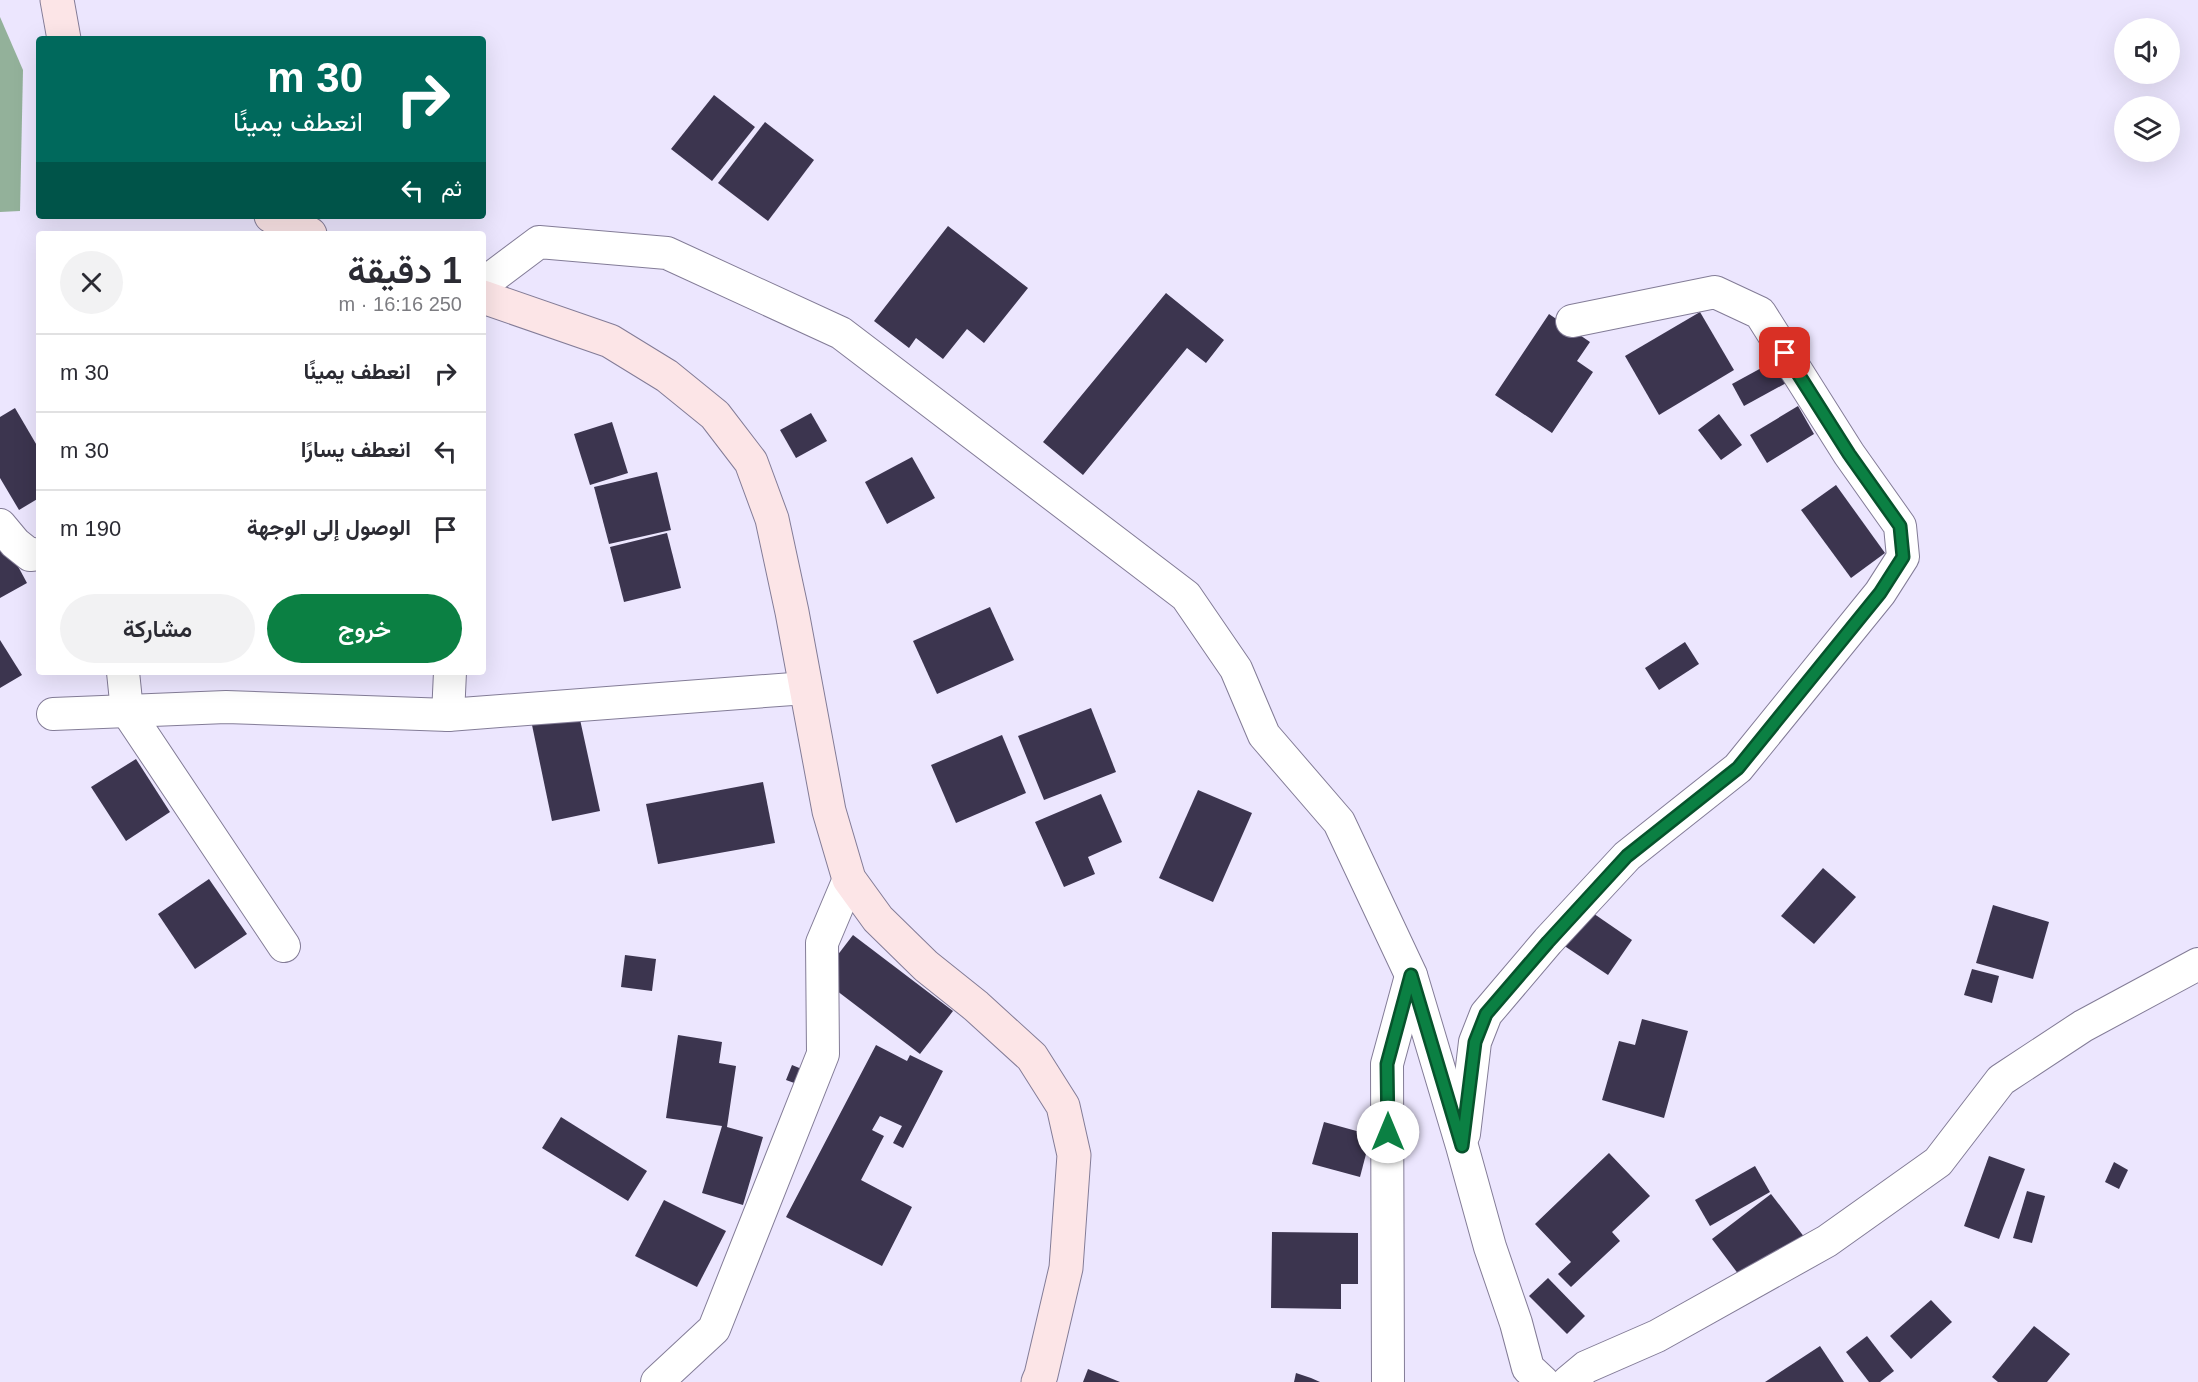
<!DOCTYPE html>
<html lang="ar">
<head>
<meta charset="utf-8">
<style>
	body { margin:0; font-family:Helvetica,Vazirmatn,sans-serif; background:#f2f2f3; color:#2b2b33; direction:rtl; height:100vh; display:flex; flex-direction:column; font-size:22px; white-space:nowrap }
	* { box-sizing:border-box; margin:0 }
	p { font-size:20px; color:#7c7c81 }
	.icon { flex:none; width:33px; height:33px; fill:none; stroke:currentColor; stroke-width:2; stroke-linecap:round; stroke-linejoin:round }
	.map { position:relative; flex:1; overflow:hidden; direction:ltr }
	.panel { position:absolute; left:36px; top:231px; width:450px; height:444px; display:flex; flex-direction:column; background:#fff; border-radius:6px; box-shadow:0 6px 24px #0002; direction:rtl }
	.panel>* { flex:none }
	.hud { position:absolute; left:36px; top:36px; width:450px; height:183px; border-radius:6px; box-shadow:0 6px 24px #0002; direction:rtl; background:#00695c; color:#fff; overflow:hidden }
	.tools { position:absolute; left:2114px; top:18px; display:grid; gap:12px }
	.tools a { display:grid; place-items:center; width:66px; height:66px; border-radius:50%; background:#fff; box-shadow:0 6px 24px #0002; font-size:30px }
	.pin { position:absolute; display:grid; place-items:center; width:51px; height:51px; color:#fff; margin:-26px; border-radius:12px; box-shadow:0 3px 9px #0006 }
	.me { position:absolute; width:66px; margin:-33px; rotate:0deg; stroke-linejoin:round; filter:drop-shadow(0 0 4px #0008) }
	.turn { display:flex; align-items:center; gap:21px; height:126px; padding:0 24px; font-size:27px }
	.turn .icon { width:78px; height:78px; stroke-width:2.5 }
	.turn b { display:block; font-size:42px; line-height:51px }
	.then { display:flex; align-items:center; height:57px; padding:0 24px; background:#0003; gap:12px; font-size:22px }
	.round { display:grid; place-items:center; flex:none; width:63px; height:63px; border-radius:32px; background:#f2f2f3 }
	.headline { display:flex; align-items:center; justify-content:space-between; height:102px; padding:0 24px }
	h1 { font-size:36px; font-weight:600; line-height:45px }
	.cta { display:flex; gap:12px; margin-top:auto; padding:12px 24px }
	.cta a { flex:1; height:69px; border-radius:36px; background:#0b8043; color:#fff; font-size:24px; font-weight:600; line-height:69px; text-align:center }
	.cta a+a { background:#f2f2f3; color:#2b2b33 }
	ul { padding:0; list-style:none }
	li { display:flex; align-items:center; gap:18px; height:78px; padding:0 24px; border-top:2px solid #e1e1e2 }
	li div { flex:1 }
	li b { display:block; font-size:22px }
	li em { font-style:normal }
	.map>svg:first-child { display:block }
	.forest { fill:#93b19a }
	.building { fill:#3c354f }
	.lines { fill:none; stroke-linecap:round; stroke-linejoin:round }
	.minor-casing { stroke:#837c97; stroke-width:34 }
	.secondary-casing { stroke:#837c97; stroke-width:35 }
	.minor { stroke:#fff; stroke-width:32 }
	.secondary { stroke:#fce5e7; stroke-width:33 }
	.route-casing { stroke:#07532c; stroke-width:15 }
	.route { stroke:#0b8043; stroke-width:10 }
</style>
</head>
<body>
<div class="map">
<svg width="2198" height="1382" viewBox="0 0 2198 1382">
	<rect width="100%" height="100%" fill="#ece6fe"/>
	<polygon class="forest" points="0,17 23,70 20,211 0,212"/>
	<g class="building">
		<polygon points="714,95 755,127 712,181 671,149"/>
		<polygon points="765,122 814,160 768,221 718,183"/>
		<polygon points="948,226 1028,288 984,343 967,329 943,359 916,338 909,348 874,321"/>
		<polygon points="1166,293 1224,340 1206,363 1187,348 1083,475 1043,442"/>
		<polygon points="1700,312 1734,370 1659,415 1625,356"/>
		<polygon points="1549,314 1590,342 1577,361 1593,372 1552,433 1495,395"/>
		<polygon points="1776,360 1788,382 1744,406 1732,384"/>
		<polygon points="1798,406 1814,434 1767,463 1750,435"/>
		<polygon points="15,408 39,449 39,498 19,510 0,478 0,417"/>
		<polygon points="811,413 827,441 796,458 780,430"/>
		<polygon points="1719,414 1742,445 1721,460 1698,430"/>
		<polygon points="612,422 628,473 590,485 574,434"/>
		<polygon points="912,457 935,498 887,524 865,482"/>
		<polygon points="657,472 671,530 609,544 594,487"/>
		<polygon points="1836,485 1885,553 1851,578 1801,510"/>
		<polygon points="0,533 27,583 0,598"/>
		<polygon points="667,533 681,588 624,602 610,547"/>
		<polygon points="990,607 1014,660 937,694 913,641"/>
		<polygon points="0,640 22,675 0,688"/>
		<polygon points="1685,642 1699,664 1659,690 1645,668"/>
		<polygon points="1091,708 1116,772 1044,800 1018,736"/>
		<polygon points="579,715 600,811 552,821 532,725"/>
		<polygon points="1002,735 1026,793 956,823 931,765"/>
		<polygon points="136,759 170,812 126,841 91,787"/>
		<polygon points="763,782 775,843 658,864 646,804"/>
		<polygon points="1198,790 1252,813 1213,902 1159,878"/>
		<polygon points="1101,794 1122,842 1088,857 1095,874 1064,887 1035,822"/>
		<polygon points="1823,868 1856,897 1814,944 1781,916"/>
		<polygon points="209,879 247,934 195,969 158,914"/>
		<polygon points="1993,905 2049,922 2033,979 1976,963"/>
		<polygon points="1587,909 1632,940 1608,975 1563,945"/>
		<polygon points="853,935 953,1011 920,1054 820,978"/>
		<polygon points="625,955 656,959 652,991 621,987"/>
		<polygon points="1972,969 1999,976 1992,1003 1964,995"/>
		<polygon points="1642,1019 1688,1031 1664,1118 1602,1100 1619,1041 1635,1045"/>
		<polygon points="678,1035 722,1042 719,1063 736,1066 727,1127 763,1137 743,1205 702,1193 722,1126 666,1118"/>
		<polygon points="876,1045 907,1061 910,1055 943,1071 903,1148 893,1143 902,1126 880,1116 872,1130 884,1136 861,1180 912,1207 882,1266 786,1217"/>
		<polygon points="792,1065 814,1074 808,1088 786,1080"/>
		<polygon points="561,1117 647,1171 628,1201 542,1148"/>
		<polygon points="1324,1122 1371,1135 1360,1177 1312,1164"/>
		<polygon points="1609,1153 1650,1196 1612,1232 1620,1241 1571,1287 1558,1274 1571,1262 1535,1224"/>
		<polygon points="1989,1156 2025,1169 1999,1239 1964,1226"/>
		<polygon points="2114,1162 2128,1170 2119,1189 2105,1182"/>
		<polygon points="1755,1166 1770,1192 1710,1226 1695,1200"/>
		<polygon points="2027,1191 2045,1196 2032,1243 2013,1238"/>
		<polygon points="1771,1194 1805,1238 1745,1283 1712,1239"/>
		<polygon points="664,1200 726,1231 697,1287 635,1256"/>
		<polygon points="1272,1232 1358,1233 1358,1284 1341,1284 1341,1309 1271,1308"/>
		<polygon points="1548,1278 1585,1316 1567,1334 1529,1296"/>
		<polygon points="1931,1300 1952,1322 1911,1359 1890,1336"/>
		<polygon points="2034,1326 2070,1354 2047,1382 1998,1382 1992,1377"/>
		<polygon points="1867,1336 1894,1371 1880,1382 1869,1382 1846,1352"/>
		<polygon points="1820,1346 1844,1382 1765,1382"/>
		<polygon points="1088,1369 1120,1382 1083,1382"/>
		<polygon points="1296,1373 1311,1378 1320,1382 1294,1382"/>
	</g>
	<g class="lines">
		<defs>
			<g id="minor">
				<polyline points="483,284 539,242 667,253 841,333 1186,596 1236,669 1264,735 1339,822 1411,975 1462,1146 1490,1247 1516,1323 1528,1368 1543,1382"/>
				<polyline points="0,525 15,543 30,555 39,554"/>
				<polyline points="123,672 127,711 284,946"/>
				<polyline points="53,714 226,707 448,715 806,688"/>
				<polyline points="448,715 450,672"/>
				<polyline points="1464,1134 1475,1042 1486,1014 1548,941 1627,856 1738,768 1880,593 1903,557 1900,526 1849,454 1760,313 1715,292 1572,321"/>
				<polyline points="657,1382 714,1329 823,1054 822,943 849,879"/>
				<polyline points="1388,1382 1387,1064 1411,976"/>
				<polyline points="1568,1382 1586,1367 1657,1336 1827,1241 1938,1162 2001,1080 2083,1026 2198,964"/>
			</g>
			<g id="secondary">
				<polyline points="57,0 64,39"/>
				<polyline points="271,216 310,234"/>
				<polyline points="483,297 610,341 667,376 715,415 751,462 772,519 792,612 829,811 849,879 878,919 926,966 976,1006 1032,1057 1063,1106 1074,1155 1066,1268 1041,1375 1038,1382"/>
			</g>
		</defs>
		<use href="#minor" class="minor-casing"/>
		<use href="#secondary" class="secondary-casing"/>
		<use href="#minor" class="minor"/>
		<use href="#secondary" class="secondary"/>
	</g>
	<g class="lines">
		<defs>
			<polyline id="route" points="1388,1132 1387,1064 1411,975 1462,1146 1475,1042 1486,1014 1548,942 1627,856 1738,768 1880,593 1903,557 1900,526 1849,454 1785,353"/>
		</defs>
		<use href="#route" class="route-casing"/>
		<use href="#route" class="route"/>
	</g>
</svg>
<div class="tools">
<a><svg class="icon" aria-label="sound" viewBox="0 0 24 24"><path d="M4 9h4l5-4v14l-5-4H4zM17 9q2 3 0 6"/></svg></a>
<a><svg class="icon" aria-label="layers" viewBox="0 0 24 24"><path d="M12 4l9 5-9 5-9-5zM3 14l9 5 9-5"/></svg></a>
</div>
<div class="pin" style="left:1785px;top:353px;background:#d93025"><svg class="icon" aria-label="arrive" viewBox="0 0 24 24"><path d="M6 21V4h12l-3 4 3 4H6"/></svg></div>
<svg class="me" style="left:1388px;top:1132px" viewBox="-20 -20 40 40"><circle r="19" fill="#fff"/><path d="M0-13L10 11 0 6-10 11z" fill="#0b8043"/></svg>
<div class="hud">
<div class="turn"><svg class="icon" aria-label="right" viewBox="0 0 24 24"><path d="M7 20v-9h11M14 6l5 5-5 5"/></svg><div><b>30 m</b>انعطف يمينًا</div></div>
<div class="then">ثم<svg class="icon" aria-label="left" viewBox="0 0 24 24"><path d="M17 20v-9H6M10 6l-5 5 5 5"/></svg></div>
</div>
<section class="panel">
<div class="headline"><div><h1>1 دقيقة</h1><p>250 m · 16:16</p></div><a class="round"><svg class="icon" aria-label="close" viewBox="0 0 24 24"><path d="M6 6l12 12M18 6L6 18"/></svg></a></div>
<ul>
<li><svg class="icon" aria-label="right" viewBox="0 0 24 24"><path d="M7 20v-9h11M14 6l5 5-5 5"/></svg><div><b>انعطف يمينًا</b></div><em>30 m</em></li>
<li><svg class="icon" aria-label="left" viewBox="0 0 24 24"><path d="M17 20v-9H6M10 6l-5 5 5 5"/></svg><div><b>انعطف يسارًا</b></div><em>30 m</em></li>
<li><svg class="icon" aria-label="arrive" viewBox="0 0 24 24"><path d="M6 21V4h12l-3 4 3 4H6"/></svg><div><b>الوصول إلى الوجهة</b></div><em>190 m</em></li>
</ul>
<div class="cta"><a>خروج</a><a>مشاركة</a></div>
</section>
</div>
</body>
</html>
